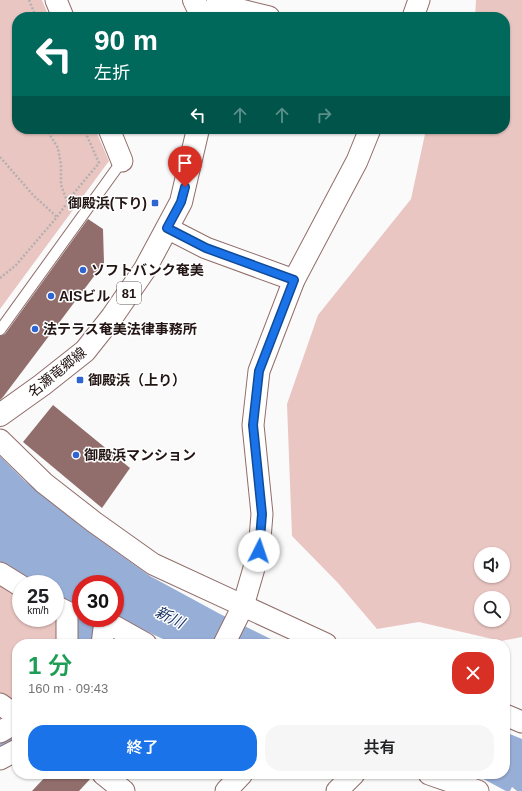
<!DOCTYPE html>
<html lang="ja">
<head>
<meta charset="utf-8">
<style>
	body { margin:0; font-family:Arial,"Noto Sans JP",sans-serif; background:#f6f6f6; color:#202124; height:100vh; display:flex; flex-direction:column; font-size:15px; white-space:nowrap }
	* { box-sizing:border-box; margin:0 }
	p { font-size:13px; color:#757577 }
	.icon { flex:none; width:22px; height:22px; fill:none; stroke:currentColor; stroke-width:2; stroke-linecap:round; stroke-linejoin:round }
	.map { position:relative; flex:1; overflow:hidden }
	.sheet { position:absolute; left:12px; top:639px; width:498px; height:140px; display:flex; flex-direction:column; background:#fff; border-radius:16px; box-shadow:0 1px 3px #0004 }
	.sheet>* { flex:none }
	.guide { position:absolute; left:12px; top:12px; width:498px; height:122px; border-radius:16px; box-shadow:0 1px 3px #0004; background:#00695c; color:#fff; overflow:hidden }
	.controls { position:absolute; left:474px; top:547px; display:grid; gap:8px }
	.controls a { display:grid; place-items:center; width:36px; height:36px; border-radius:50%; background:#fff; box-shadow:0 1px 3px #0004; font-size:20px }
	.speed { position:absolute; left:12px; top:575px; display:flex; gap:8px; font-size:20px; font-weight:700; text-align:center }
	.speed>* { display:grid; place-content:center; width:52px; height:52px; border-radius:50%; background:#fff; box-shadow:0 1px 3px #0004; line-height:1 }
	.speed small { font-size:10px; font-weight:400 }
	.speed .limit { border:6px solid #d22; background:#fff; color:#111 }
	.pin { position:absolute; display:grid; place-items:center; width:34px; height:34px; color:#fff; margin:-41px -17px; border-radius:50% 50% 50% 0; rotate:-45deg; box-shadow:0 0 4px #0007 }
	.pin .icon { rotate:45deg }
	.me { position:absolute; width:44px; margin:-22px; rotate:4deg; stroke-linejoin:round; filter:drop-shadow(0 0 3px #0008) }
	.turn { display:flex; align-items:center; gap:14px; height:84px; padding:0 16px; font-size:18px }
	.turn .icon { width:52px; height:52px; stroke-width:2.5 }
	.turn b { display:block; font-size:28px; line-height:34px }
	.lanes { display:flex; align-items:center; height:38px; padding:0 16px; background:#0003; justify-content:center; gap:20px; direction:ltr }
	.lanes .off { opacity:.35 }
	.round { display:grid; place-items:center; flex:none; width:42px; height:42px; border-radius:16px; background:#f6f6f6 }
	.headline { display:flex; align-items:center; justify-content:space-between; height:68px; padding:0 16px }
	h1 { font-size:24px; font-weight:600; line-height:30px; color:#1e9e55 }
	.action { display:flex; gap:8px; margin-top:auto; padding:8px 16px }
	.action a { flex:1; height:46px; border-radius:16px; background:#1a73e8; color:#fff; font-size:16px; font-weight:600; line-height:46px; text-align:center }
	.action a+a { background:#f6f6f6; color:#202124 }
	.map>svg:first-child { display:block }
	.green { fill:#eac6c2; fill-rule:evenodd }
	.water { fill:#97aed7 }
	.building { fill:#916e6b }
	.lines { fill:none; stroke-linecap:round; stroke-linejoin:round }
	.service-casing { stroke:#906d6a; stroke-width:12 }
	.minor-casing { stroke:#906d6a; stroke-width:23 }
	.tertiary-casing { stroke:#906d6a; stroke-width:24 }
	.primary-casing { stroke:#906d6a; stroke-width:24 }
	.path { stroke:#b4b0af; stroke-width:2.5; stroke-dasharray:2 2; stroke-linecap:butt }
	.service { stroke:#fff; stroke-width:10 }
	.minor { stroke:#fff; stroke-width:21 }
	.tertiary { stroke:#fff; stroke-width:22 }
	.primary { stroke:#fff; stroke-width:22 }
	.route-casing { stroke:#114b97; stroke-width:10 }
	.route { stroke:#1a73e8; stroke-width:7 }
	.poi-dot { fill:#2e65d3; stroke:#fff; stroke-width:1.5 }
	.labels { text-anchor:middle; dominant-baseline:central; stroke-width:3; stroke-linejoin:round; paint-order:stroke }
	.shield { fill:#fff; stroke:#645b5a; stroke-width:1 }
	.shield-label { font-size:13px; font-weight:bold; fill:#221513 }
	.poi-label { font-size:14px; font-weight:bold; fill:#221513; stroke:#fff; text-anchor:start }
	.street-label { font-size:14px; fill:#221513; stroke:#fff }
	.water-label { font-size:15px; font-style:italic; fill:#193365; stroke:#fff }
</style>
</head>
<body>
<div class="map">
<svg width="522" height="791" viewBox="0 0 522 791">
	<rect width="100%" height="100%" fill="#fafafa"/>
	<g class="green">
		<polygon points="0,0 42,0 49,17 17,17 17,129 95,129 109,161 0,309"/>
		<path d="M476,0h46v637l-21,4 -82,-19 -42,7 -39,-46 -46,-47 -5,-132 31,-89 93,-116 14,-65 3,-5h77v-112h-30zM481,554h22v22h-22zM481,598h22v22h-22z"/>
		<polygon points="0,582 21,594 21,618 55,618 55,612 59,614 62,644 17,644 17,706 0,695"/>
	</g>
	<g class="water">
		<polygon points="0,456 25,481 82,527 150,576 220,614 281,644 174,644 115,617 115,584 81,584 81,618 96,618 94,644 69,644 70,602 55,593 55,584 38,584 0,563"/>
		<polygon points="17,727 17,745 0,753 0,736"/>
		<polygon points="505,732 522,739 522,791 517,791 512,787 510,791 506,791 474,774 505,774"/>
	</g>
	<g class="building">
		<polygon points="88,219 103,229 104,263 3,397 0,400 0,336 5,334"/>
		<polygon points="53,405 130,468 102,508 23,442"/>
		<polygon points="48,774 91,774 92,777 79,791 32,791"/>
	</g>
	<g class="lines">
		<defs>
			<polyline id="service" points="0,330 122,161"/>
			<g id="minor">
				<polyline points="56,0 63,17"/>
				<polyline points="217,4 269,17"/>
				<polyline points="413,17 419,0"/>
				<polyline points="109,129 122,161"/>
				<polyline points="167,228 206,248 294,280"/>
				<polyline points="0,440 44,483 94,522 153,564 326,644"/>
				<polyline points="0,573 21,586"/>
				<polyline points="55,606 67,612 67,644"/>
				<polyline points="102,644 105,621 146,644"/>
				<polyline points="224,644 243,606 259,551 262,514 253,425 259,371 294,280 357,161 370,129"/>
				<polyline points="0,704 17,716"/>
				<polyline points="505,715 522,722"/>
				<polyline points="0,732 17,722"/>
				<polyline points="0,759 17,750"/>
				<polyline points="103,774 124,791"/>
				<polyline points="429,774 478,791"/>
				<polyline points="226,791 242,774"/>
				<polyline points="337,791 354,774"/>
			</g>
			<polyline id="tertiary" points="194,0 202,17"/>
			<g id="primary">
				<polyline points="216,17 218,0"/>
				<polyline points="0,415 42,385 85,351 112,317 145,269 181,202 198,129"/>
			</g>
		</defs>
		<use href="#service" class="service-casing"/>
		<use href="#minor" class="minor-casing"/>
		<use href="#tertiary" class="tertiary-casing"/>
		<use href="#primary" class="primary-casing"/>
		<g class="path">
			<polyline points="29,0 36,17"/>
			<polyline points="46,129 58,148 61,165 61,185 67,201"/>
			<polyline points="0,157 33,195 57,217"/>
			<polyline points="0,278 16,265 57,217 74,193 99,163 84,129"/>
		</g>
		<use href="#service" class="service"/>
		<use href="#minor" class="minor"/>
		<use href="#tertiary" class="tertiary"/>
		<use href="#primary" class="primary"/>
	</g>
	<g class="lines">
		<defs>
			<polyline id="route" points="185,187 181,202 167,228 206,248 294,280 259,371 253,425 262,514 259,551"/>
		</defs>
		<use href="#route" class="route-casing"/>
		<use href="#route" class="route"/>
	</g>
	<g class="poi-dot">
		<rect x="151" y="199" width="8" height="8" rx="2"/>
		<circle cx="83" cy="270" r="4"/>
		<circle cx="51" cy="296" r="4"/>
		<circle cx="35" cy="329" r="4"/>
		<rect x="76" y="376" width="8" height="8" rx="2"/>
		<circle cx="76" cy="455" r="4"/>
	</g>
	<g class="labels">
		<rect class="shield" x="117" y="282" width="24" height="22" rx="3"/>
		<g class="shield-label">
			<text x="129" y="293">81</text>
		</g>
		<g class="poi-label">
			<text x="147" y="203" text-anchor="end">御殿浜(下り)</text>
			<text x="91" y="270">ソフトバンク奄美</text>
			<text x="59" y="296">AISビル</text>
			<text x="43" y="329">法テラス奄美法律事務所</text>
			<text x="88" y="380">御殿浜（上り）</text>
			<text x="84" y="455">御殿浜マンション</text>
		</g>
		<g class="street-label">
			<text transform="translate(57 372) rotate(-39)">名瀬竜郷線</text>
		</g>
		<g class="water-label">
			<text transform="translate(170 617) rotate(26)">新川</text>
		</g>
	</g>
</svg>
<div class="controls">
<a><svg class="icon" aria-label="sound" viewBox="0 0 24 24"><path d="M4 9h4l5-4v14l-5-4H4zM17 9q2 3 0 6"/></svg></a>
<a><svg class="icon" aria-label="search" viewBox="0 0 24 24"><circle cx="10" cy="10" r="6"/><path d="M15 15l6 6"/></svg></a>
</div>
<div class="speed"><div>25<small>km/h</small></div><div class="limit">30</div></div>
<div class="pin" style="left:185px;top:187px;background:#d93025"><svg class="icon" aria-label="arrive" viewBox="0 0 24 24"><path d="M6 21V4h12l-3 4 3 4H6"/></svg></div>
<svg class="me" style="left:259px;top:551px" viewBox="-20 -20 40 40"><circle r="19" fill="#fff"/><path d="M0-13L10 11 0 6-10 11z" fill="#1a73e8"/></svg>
<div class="guide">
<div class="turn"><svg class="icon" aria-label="left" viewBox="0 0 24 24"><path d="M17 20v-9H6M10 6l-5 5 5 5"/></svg><div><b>90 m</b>左折</div></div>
<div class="lanes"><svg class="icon" aria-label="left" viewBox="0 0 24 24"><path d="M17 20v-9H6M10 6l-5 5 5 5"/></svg><svg class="icon off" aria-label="ahead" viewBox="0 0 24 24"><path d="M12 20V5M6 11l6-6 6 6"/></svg><svg class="icon off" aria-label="ahead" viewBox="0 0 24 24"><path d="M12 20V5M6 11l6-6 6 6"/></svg><svg class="icon off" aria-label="right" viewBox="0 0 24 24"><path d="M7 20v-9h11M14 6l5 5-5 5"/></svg></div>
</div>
<section class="sheet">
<div class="headline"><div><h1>1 分</h1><p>160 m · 09:43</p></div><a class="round" style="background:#d93025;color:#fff"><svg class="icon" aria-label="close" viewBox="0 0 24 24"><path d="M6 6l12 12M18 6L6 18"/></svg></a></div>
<div class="action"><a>終了</a><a>共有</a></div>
</section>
</div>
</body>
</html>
